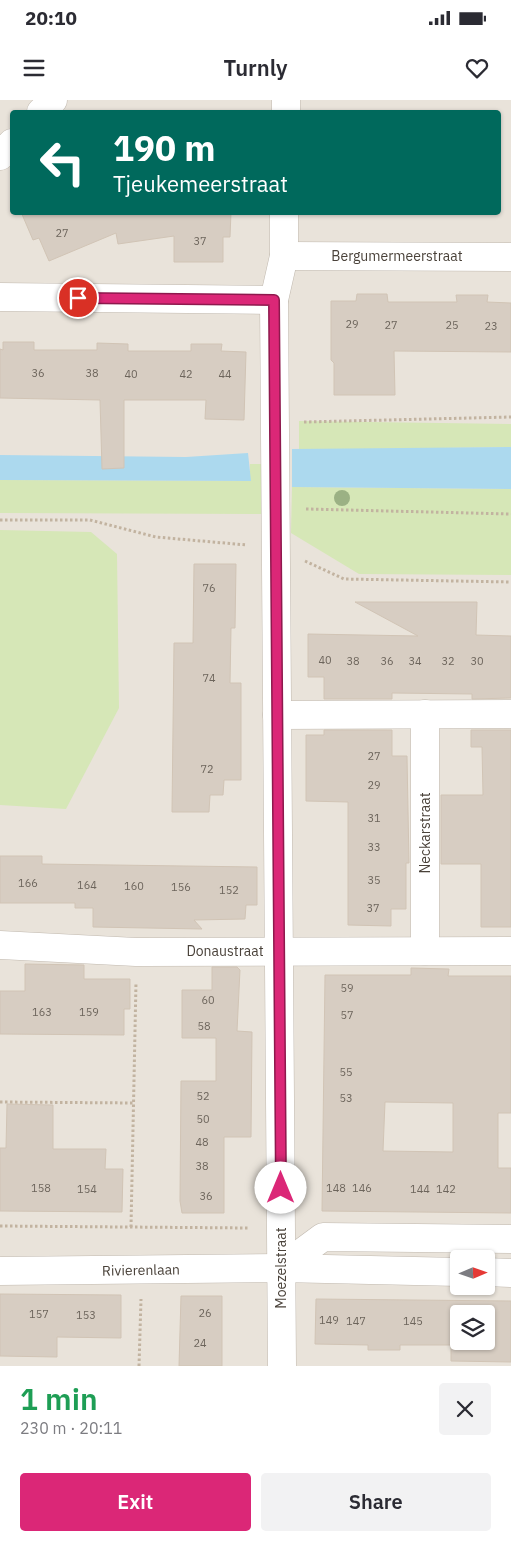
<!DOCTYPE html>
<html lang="en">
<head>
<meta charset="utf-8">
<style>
	body { margin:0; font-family:"IBM Plex Sans",sans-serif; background:#f2f2f3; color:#2b2b33; height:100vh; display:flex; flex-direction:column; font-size:19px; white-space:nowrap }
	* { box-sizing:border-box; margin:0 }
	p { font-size:16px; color:#7c7c81 }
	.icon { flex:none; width:28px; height:28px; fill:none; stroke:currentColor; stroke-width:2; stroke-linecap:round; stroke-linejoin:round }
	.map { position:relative; height:1266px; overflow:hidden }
	.details { display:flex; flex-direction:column; background:#fff; flex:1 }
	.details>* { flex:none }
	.hud { position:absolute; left:10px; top:10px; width:491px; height:105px; border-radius:5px; box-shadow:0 1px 4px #0004; background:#00695c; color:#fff; overflow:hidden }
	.needle { width:32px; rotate:88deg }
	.controls { position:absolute; left:450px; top:1150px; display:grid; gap:10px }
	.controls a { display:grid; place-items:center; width:45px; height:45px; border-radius:5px; background:#fff; box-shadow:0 1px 4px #0004; font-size:25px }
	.pin { position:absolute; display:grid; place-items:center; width:42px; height:42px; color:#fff; margin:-21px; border:2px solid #fff; border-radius:50%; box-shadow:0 1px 5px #0007 }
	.me { position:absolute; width:55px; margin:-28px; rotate:0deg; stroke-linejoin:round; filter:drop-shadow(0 0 4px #0008) }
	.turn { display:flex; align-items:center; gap:18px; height:105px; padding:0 20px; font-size:22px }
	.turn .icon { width:65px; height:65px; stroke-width:2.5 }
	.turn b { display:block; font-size:35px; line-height:42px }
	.round { display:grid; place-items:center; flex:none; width:52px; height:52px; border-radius:5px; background:#f2f2f3 }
	.summary { display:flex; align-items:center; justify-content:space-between; height:85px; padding:0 20px }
	h1 { font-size:30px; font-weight:600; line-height:38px; color:#1e9e55 }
	.primary-button { display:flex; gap:10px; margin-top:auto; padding:10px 20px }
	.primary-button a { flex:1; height:58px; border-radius:5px; background:#db2777; color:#fff; font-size:20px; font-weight:600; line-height:58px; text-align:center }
	.primary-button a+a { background:#f2f2f3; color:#2b2b33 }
	.status { display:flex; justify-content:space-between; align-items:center; height:35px; padding:0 25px; background:#fff; direction:ltr }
	.status svg { height:14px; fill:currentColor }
	header { display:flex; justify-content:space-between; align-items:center; height:65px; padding:0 20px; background:#fff; font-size:22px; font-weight:600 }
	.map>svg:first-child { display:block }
	.residential { fill:#e9e3da; fill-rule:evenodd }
	.green { fill:#d6e7b7 }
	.water { fill:#acd9ee }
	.building { fill:#d7cdc2; stroke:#d1c4b5; fill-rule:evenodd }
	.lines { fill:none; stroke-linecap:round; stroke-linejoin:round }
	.minor-casing { stroke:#c1b9af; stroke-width:29 }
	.path { stroke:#c2b3a0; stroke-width:3; stroke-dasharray:2.5 2.5; stroke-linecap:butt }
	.minor { stroke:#fff; stroke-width:28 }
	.tree { fill:#9bb184 }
	.route-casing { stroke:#8e194d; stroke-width:12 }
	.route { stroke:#db2777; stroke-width:9 }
	.labels { text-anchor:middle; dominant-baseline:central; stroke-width:4.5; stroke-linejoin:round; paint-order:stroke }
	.number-label { font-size:11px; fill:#6d655c }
	.street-label { font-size:14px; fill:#4a423a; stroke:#fff }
</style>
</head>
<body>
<div class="status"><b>20:10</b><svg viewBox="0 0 49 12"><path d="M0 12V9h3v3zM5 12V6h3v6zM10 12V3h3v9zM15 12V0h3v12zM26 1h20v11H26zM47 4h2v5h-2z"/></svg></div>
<header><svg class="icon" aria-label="menu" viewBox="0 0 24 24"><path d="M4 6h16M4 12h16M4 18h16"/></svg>Turnly<svg class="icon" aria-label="heart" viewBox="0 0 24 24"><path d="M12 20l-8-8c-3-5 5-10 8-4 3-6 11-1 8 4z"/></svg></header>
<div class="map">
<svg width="511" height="1266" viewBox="0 0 511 1266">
	<rect width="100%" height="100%" fill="#f5f2ec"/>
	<path class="residential" d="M0,0h511v1266h-511zM12,12h487v100h-487zM459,1159h27v27h-27zM459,1214h27v27h-27z"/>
	<g class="green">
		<polygon points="299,321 511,324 511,347 299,350"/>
		<polygon points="250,364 265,364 268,414 0,413 0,380 250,381"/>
		<polygon points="292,387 511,389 511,475 359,474 291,433"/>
		<polygon points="0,430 91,432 117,454 119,608 66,709 0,705"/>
	</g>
	<g class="water">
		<polygon points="511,347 511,389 292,387 292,349"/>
		<polygon points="248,353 251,381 0,380 0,355 186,357"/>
	</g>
	<g class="building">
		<polygon points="21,112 231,112 230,137 223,137 223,162 174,162 174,136 118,144 116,133 49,161 39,138 33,140"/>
		<polygon points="357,194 387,194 388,202 457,202 456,195 488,195 487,202 511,203 511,252 394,251 395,295 334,295 334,263 331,260 331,201 356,201"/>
		<polygon points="3,242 34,242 34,250 97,250 97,243 128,244 128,251 191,251 191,244 222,244 221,251 246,252 244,320 205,319 206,300 124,300 124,368 102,369 100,300 0,298 0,249 3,250"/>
		<polygon points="194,464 236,464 235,528 231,528 230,583 241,583 241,680 224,680 223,695 210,695 209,712 172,712 174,543 193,543"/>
		<polygon points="355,502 477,502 476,535 511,536 511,598 472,599 472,594 392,593 392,599 324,599 324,577 308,577 308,534 418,536"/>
		<polygon points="324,630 392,630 392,656 407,656 409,763 406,763 406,809 391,809 391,826 348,825 348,702 306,701 306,635 324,635"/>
		<polygon points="471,630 511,630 511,827 481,827 481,764 441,764 441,695 483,695 482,647 471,647"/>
		<polygon points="0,756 42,756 42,764 257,767 257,805 246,805 245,819 194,820 202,829 93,827 93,808 75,808 75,803 0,803"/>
		<polygon points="25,864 84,865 84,879 130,879 130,909 124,909 124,935 0,934 0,891 25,891"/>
		<polygon points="212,867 237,867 240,870 237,931 252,932 251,1037 224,1037 224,1113 182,1113 180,1101 181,981 216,981 216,938 182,938 182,890 212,890"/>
		<path d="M411,868l38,1 -1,7h63v137h-13v55h13v45l-189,-2 3,-236h86zM385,1002l68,1v49l-70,-1z"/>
		<polygon points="7,1004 53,1005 53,1049 106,1049 105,1069 123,1069 122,1112 0,1111 0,1048 6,1048"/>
		<polygon points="0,1194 121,1195 121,1238 57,1237 57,1257 0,1256"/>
		<polygon points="181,1196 222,1196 222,1266 179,1266"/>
		<path d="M316,1199l195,2v61l-60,-1v-16h-51v5h-32v-5l-53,-1zM459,1214h27v27h-27z"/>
	</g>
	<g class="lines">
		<defs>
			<g id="minor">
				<polyline points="41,12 53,0"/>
				<polyline points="286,12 286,0"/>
				<polyline points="0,56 12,43"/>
				<polyline points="284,156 511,157"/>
				<polyline points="0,197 274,200"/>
				<polyline points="425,614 425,851"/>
				<polyline points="277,615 511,614"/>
				<polyline points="0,845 136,852 511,851"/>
				<polyline points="281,1168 323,1137 511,1139"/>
				<polyline points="0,1171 281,1168 459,1172"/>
				<polyline points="486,1172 511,1173"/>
				<polyline points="282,1266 274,200 284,156 284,112"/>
			</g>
		</defs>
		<use href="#minor" class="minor-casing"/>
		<g class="path">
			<polyline points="304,322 511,317"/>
			<polyline points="306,409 511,414"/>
			<polyline points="0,420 90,420 156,437 247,445"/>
			<polyline points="305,461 344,479 511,482"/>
			<polyline points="0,1002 135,1003"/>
			<polyline points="0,1126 250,1128"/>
			<polyline points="131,1127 136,882"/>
			<polyline points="139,1266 141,1199"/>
		</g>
		<use href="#minor" class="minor"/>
	</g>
	<circle class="tree" cx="342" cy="398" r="8"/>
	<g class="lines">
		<defs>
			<polyline id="route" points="78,198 274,200 281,1088"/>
		</defs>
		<use href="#route" class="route-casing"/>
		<use href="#route" class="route"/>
	</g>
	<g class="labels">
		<g class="number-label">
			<text x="62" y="133">27</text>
			<text x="200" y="141">37</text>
			<text x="352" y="224">29</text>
			<text x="391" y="225">27</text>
			<text x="452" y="225">25</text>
			<text x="491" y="226">23</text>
			<text x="38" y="273">36</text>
			<text x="92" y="273">38</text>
			<text x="131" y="274">40</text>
			<text x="186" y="274">42</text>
			<text x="225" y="274">44</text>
			<text x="209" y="488">76</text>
			<text x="325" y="560">40</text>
			<text x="353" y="561">38</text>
			<text x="387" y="561">36</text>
			<text x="415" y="561">34</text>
			<text x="448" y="561">32</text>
			<text x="477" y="561">30</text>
			<text x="209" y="578">74</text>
			<text x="374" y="656">27</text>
			<text x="207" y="669">72</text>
			<text x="374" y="685">29</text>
			<text x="374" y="718">31</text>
			<text x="374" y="747">33</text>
			<text x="374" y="780">35</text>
			<text x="28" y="783">166</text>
			<text x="87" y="785">164</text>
			<text x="134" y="786">160</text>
			<text x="181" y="787">156</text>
			<text x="229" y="790">152</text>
			<text x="373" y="808">37</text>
			<text x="347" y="888">59</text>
			<text x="208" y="900">60</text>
			<text x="42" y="912">163</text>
			<text x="89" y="912">159</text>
			<text x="347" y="915">57</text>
			<text x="204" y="926">58</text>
			<text x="346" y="972">55</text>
			<text x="203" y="996">52</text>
			<text x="346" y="998">53</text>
			<text x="203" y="1019">50</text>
			<text x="202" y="1042">48</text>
			<text x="202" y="1066">38</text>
			<text x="41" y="1088">158</text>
			<text x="336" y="1088">148</text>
			<text x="362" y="1088">146</text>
			<text x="87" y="1089">154</text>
			<text x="420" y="1089">144</text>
			<text x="446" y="1089">142</text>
			<text x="206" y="1096">36</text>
			<text x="205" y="1213">26</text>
			<text x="39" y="1214">157</text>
			<text x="86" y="1215">153</text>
			<text x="329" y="1220">149</text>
			<text x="356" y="1221">147</text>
			<text x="413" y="1221">145</text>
			<text x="200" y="1243">24</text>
		</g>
		<g class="street-label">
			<text x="397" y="156">Bergumermeerstraat</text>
			<text transform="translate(425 733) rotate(-90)">Neckarstraat</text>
			<text x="225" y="851">Donaustraat</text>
			<text transform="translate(281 1168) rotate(-90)">Moezelstraat</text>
			<text transform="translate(141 1170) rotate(-1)">Rivierenlaan</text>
		</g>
	</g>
</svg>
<div class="controls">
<a><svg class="needle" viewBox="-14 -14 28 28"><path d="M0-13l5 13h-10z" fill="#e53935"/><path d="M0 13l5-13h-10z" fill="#7c7c81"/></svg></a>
<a><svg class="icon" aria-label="layers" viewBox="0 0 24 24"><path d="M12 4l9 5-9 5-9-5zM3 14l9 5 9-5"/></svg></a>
</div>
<div class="pin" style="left:78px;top:198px;background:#d93025"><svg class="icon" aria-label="arrive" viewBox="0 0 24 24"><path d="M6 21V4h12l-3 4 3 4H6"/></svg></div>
<svg class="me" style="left:281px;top:1088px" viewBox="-20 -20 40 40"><circle r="19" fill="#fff"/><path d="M0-13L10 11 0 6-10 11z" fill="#db2777"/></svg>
<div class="hud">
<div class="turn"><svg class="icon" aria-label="left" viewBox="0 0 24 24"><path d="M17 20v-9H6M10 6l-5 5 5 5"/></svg><div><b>190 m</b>Tjeukemeerstraat</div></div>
</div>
</div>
<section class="details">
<div class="summary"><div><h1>1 min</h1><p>230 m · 20:11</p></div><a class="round"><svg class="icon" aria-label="close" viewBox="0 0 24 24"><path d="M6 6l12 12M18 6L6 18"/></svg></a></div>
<div class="primary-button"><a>Exit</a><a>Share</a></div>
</section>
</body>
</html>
